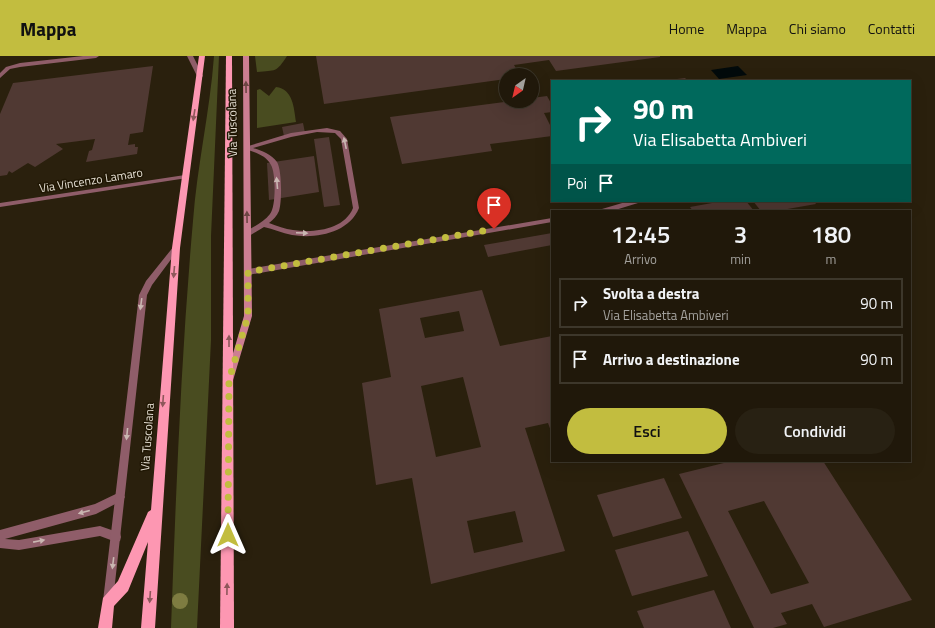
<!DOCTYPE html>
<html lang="it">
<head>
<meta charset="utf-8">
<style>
	body { margin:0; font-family:"Titillium Web",sans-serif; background:#282113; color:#f1f3f6; height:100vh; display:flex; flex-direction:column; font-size:15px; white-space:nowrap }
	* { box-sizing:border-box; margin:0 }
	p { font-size:13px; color:#a2a09c }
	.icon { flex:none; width:22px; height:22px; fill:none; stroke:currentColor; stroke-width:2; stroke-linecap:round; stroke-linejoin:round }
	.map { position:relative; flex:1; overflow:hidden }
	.side { position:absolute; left:551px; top:154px; width:360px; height:252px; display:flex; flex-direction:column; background:#20180a; border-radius:0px; box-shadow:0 4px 16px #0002,0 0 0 1px #3d372b }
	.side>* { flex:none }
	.top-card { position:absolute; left:551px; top:24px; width:360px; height:122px; border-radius:0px; box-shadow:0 4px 16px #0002,0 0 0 1px #3d372b; background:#00695c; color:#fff; overflow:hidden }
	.needle { width:26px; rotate:214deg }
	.controls { position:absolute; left:499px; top:12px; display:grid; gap:8px }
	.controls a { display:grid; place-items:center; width:40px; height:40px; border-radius:50%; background:#20180a; box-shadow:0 4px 16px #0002,0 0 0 1px #3d372b; font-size:20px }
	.pin { position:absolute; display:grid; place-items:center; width:34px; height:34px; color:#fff; margin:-41px -17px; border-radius:50% 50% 50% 0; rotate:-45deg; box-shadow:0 0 4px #0007 }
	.pin .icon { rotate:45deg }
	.me { position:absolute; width:44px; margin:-22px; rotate:0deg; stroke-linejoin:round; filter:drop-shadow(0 0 3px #0008) }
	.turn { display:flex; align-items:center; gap:14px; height:84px; padding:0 16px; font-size:18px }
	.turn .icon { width:52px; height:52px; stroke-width:2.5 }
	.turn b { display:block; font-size:28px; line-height:34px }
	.then { display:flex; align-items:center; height:38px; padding:0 16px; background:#0003; gap:8px; font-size:15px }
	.eta { display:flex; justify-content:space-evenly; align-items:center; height:68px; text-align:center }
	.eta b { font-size:24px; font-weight:600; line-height:28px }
	.button { display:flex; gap:8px; margin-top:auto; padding:8px 16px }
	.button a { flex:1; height:46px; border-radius:24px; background:#c2bd3f; color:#111; font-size:16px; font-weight:600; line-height:46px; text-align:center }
	.button a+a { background:#282113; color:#f1f3f6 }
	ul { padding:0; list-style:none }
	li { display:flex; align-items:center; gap:12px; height:50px; margin:0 8px 6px; padding:0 8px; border:2px solid #3d372b; border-radius:0px }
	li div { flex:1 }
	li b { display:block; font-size:15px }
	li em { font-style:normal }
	header { display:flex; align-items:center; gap:24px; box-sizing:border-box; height:56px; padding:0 20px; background:#c2bd3f; color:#111 }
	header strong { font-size:19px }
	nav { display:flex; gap:22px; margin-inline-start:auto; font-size:14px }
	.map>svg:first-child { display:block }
	.green { fill:#494c20 }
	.water { fill:#020a0b }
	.building { fill:#503933; fill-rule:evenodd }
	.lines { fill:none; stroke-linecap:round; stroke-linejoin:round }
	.lane { fill:#8f5d69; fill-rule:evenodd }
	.street { fill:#8f5d69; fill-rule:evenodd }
	.secondary { fill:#cd7e92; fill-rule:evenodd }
	.primary { fill:#fd97b2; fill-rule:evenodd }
	.tree { fill:#7e7c41 }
	.oneway { fill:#6e4544 }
	.oneway2 { fill:#8e575b }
	.oneway3 { fill:#cab7b2 }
	.route { stroke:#c2bd3f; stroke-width:7; stroke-dasharray:0 12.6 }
	.labels { text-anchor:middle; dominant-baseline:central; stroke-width:3; stroke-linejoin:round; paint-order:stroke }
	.street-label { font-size:12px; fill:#e3ddd1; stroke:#201704 }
</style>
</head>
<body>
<header>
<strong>Mappa</strong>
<nav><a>Home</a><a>Mappa</a><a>Chi siamo</a><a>Contatti</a></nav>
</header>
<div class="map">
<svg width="935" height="572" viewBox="0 0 935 572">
	<rect width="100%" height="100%" fill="#2a200d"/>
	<g class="green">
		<path d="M214,0h5l-8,180v104l-14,288h-26c5,-136 10,-272 22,-407 4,-55 17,-110 21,-165z"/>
		<path d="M255,0h32c-11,17 -11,14 -30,16z"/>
		<path d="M276,31c17,2 18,21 20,35l-39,6v-38l3,-1 9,7z"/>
	</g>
	<polygon class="water" points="738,10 747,19 719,23 711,14"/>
	<g class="building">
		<polygon points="316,0 660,0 660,1 556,15 549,4 514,9 520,19 506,19 506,23 324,48"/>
		<polygon points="153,10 143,76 130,78 128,89 135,88 135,91 138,91 137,98 86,106 89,95 92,94 95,83 56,88 63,93 35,111 28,107 12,117 9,115 7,119 0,120 0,58 13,27"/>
		<polygon points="685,22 688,25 669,25 669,24"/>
		<polygon points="547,40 552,49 552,56 544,57 552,73 552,80 490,88 492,95 402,108 390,61 511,45 532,45 532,42"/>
		<polygon points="303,67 305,77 284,80 282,71"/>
		<polygon points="329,81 340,149 324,151 314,83"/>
		<polygon points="314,100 319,136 269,144 267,107"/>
		<polygon points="723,145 746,145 754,155 693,155 690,151"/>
		<polygon points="753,145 814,145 816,148 776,155 761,155"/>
		<polygon points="552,177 552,189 488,201 484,189"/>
		<path d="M482,234l18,56 52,-10v98l-4,-11 -23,5 40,123 -134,33 -19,-106 -36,7 -14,-102 29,-6 -12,-68zM459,255l5,20 -39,7 -5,-20zM463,321l18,70 -45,10 -15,-71zM515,455l8,31 -49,11 -7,-32z"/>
		<path d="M732,405h91l89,139 -88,27 -12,-23 -31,9 6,11 -14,4h-19l-75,-154zM764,445l45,82 -38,11 -43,-83z"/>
		<polygon points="664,422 682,462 613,481 597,439"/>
		<polygon points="688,475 708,520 632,540 615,494"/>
		<polygon points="714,534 731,572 644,572 637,555"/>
	</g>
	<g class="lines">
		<g class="lane">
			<polygon points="83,0 99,0 96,2 20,11 10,13 0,22 0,17 6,11 20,7"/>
			<path d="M327,72l13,3 7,8 12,69c-10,25 -43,31 -67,27 -10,-2 -19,-6 -28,-8l-15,9h-4l-1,-2 1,-2c8,-5 19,-10 25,-18 6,-7 6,-41 1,-49 -5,-10 -17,-13 -26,-16v-2l46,-14zM317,76l18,1 6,6 12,69c-9,22 -39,25 -60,22 -8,-1 -16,-4 -24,-7 4,-3 8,-7 10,-12 3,-9 3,-41 -2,-49 -6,-8 -15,-11 -24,-14l38,-11z"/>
			<polygon points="120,436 123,438 125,441 123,444 96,458 5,483 19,484 100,470 120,477 121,481 120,485 116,486 100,480 19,494 0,492 0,474 95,448"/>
		</g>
		<g class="street">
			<polygon points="187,0 193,0 203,20 202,21 197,20"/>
			<polygon points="185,119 188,121 187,122 0,151 0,147"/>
			<polygon points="629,145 639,145 638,147 612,155 601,155 602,153"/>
			<polygon points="552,162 552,166 248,219 244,216 248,213"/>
			<polygon points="176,189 178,190 180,192 178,194 152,229 147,239 113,545 112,549 108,550 104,549 103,545 139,239 146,225 174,190"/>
		</g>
		<polygon class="secondary" points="243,0 249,0 252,260 234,321 233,324 230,325 227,324 226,321 244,260"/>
		<g class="primary">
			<polygon points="199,0 205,0 180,192 155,572 141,572 148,486 128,535 114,550 112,572 98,572 103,542 118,525 148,456 151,454 172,192"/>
			<polygon points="226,0 232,0 234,572 220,572"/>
		</g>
	</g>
	<circle class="tree" cx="180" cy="545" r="8"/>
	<defs><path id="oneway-solid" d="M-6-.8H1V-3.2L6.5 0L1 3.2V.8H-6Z"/></defs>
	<g class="oneway">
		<use href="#oneway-solid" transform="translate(246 31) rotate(-91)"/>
		<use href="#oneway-solid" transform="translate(247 161) rotate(-91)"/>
	</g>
	<g class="oneway2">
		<use href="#oneway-solid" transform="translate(194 59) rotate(99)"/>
		<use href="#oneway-solid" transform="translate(174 216) rotate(95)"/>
		<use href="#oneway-solid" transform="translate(229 285) rotate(-90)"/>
		<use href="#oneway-solid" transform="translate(163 345) rotate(94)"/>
		<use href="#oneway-solid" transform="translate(227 533) rotate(-89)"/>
		<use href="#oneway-solid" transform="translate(150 541) rotate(94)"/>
	</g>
	<g class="oneway3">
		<use href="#oneway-solid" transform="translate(345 87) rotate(-102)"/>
		<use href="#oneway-solid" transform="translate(277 127) rotate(-95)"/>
		<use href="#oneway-solid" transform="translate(302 177) rotate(2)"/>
		<use href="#oneway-solid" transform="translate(141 248) rotate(98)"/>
		<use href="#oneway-solid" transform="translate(127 378) rotate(96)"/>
		<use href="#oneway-solid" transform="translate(84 456) rotate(165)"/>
		<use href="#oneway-solid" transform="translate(39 485) rotate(-11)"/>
		<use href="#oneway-solid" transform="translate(113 507) rotate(97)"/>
	</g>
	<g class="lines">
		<polyline class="route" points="228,479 229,324 248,260 248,216 494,173"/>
	</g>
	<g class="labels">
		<g class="street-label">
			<text transform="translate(232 67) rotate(-91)">Via Tuscolana</text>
			<text transform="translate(91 124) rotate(-9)">Via Vincenzo Lamaro</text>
			<text transform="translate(147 381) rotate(-86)">Via Tuscolana</text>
		</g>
	</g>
</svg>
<div class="controls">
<a><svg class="needle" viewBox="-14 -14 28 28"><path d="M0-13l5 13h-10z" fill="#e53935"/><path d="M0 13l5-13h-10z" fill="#a2a09c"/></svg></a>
</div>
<div class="pin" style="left:494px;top:173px;background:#d93025"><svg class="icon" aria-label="arrive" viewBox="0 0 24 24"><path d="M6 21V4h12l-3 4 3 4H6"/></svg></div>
<svg class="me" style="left:228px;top:479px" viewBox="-20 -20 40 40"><path d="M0-17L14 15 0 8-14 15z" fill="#c2bd3f" stroke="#fff" stroke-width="4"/></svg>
<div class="top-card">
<div class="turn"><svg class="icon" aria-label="right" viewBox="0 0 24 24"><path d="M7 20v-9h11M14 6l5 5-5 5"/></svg><div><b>90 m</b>Via Elisabetta Ambiveri</div></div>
<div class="then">Poi<svg class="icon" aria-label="arrive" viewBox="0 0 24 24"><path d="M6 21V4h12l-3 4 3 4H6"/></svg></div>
</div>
<section class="side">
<div class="eta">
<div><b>12:45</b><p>Arrivo</p></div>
<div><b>3</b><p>min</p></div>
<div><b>180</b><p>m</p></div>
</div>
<ul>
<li><svg class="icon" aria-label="right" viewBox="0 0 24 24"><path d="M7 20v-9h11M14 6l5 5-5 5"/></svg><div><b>Svolta a destra</b><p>Via Elisabetta Ambiveri</p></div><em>90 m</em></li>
<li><svg class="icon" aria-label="arrive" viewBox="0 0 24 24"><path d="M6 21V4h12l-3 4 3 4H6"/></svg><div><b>Arrivo a destinazione</b></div><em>90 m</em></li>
</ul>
<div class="button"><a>Esci</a><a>Condividi</a></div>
</section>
</div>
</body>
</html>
